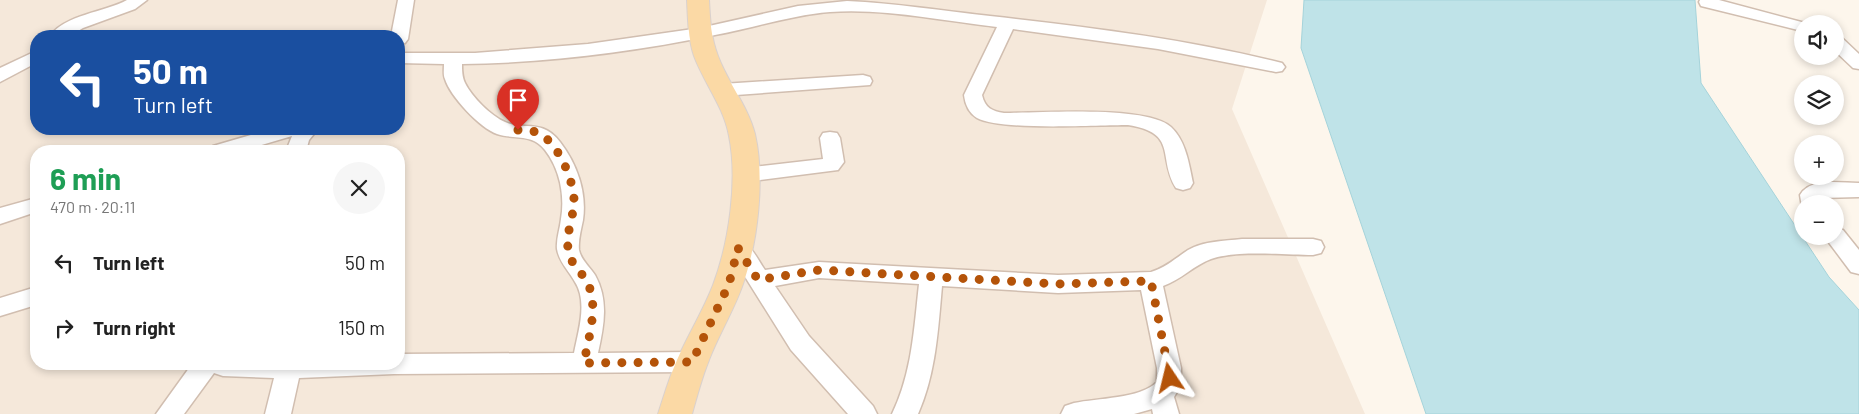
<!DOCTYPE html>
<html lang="en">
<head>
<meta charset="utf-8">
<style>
	body { margin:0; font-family:Barlow,sans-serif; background:#f6f6f6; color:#222; height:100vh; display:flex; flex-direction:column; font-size:19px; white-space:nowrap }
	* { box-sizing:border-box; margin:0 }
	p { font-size:16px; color:#767676 }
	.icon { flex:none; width:28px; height:28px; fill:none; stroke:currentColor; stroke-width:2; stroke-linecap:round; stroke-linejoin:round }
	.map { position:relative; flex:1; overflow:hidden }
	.details { position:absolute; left:30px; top:145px; width:375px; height:225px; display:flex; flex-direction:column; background:#fff; border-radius:20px; box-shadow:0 2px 8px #0003 }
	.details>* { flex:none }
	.banner { position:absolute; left:30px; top:30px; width:375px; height:105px; border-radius:20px; box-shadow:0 2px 8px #0003; background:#1a4fa0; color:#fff; overflow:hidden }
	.fabs { position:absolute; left:1794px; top:15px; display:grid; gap:10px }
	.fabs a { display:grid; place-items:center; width:50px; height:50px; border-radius:50%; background:#fff; box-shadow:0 2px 8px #0003; font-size:25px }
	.pin { position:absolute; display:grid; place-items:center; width:42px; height:42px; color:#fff; margin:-51px -21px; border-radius:50% 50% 50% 0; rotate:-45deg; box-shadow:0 0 5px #0007 }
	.pin .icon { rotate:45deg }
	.me { position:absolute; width:55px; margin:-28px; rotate:350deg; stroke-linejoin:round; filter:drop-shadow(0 0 4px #0008) }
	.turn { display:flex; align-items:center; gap:18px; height:105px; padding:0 20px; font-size:22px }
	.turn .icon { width:65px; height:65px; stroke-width:2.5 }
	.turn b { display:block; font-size:35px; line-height:42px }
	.round { display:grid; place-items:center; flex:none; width:52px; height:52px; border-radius:26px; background:#f6f6f6 }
	.head { display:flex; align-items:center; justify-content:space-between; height:85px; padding:0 20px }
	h1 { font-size:30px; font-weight:700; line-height:38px; color:#1e9e55 }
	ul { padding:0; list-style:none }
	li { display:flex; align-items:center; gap:15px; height:65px; padding:0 20px }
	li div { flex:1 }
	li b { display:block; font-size:19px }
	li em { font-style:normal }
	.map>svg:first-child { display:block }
	.residential { fill:#f5e8da; fill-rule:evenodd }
	.water { fill:#bfe3e8; stroke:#a5d3da }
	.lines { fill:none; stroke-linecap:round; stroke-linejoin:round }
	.minor-casing { stroke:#d1beb0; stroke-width:3 }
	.major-casing { stroke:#dad1cd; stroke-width:2 }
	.minor { fill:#fff; fill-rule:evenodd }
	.major { fill:#fbd9a5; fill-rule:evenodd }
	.route { stroke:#b45309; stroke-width:9; stroke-dasharray:0 16.2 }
</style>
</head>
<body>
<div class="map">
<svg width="1859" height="414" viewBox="0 0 1859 414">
	<rect width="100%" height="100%" fill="#fdf6ec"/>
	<path class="residential" d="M0,0h1267l-35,109 133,305h-1365zM36,36h363v93h-363zM36,151h363v213h-363z"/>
	<polygon class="water" points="1304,0 1695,0 1701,83 1829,277 1859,310 1859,414 1426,414 1301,48"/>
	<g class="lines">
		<defs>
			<g id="minor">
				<path d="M127,0h20l-12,9 -52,19 -13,8h-20c14,-21 55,-24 77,-36z"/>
				<polygon points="398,0 414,0 408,39 405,43 399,44 399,36 391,36"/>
				<polygon points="1700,0 1719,0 1809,24 1802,24 1802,31 1701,6 1699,2"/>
				<path d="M847,1c48,2 96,10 143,15 98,11 197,23 292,47l3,4 -3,4 -6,1 -118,-23 -145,-20 -31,66c3,13 10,16 22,18 35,0 143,-8 167,14 15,14 18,37 22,56l-3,5 -7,2 -7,-2c-19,-30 3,-55 -48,-63 -32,0 -127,6 -151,-7 -8,-5 -12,-14 -13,-23l33,-68c-54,-6 -113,-19 -167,-15 -39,3 -76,16 -115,23 -82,17 -168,28 -253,29 0,6 0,13 3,19 7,14 26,33 40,39 19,9 37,-4 55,20 17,22 27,50 23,78 -2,10 -5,20 -4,30 2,10 11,17 16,25 14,25 9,51 3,78l94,-1 9,3 3,7 -3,7 -9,3 -298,2 -95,4 -8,36h-26l9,-36 -51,-2 -9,-3 -30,41h-28l36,-50h207v-10l175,-1c4,-21 14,-51 1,-71 -6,-11 -16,-20 -18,-33 -1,-10 3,-20 4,-30 4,-23 -1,-50 -16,-69 -13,-17 -30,-10 -48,-16 -17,-6 -47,-38 -52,-55 -2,-4 -1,-10 -1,-15l-45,-1v-10h76l113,-9 112,-16 98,-22z"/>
				<polygon points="1835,36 1841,37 1859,54 1859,69 1853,68 1835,51"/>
				<polygon points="36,51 36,63 0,82 0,68"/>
				<polygon points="863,75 870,77 872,81 870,85 722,96 715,94 713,90 715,86 722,84"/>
				<polygon points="271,129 318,129 309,140 306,151 286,151 292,136 241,151 210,151 213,146"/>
				<polygon points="830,132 837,133 840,138 844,162 838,170 744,182 737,180 734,175 737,170 744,168 823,159 820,138 823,133"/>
				<path d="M1859,183v14l-38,1 1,6h-20v3l-2,-12c10,-18 41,-12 59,-12z"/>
				<polygon points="36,198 36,212 0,224 0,208"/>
				<polygon points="1835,228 1843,230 1859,250 1859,274 1851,272 1824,236 1835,236"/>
				<path d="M1242,239h71l8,2 3,6 -3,6 -8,2c-28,0 -77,-5 -102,4 -17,6 -30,21 -48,27l18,82v17l-7,12 5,17h-26l-1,-5 -18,5h-73l4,-8 9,-3c23,-5 66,-4 83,-21v-14l-16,-78 -83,3 -116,-7c-4,44 -6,87 -24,128h-26c20,-41 22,-85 27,-130l-100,-6 -44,8 34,50 64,70 4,8h-29l-57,-64 -64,-102 3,-6c19,-5 25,14 35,28l54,-8 239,13 93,-3c14,-4 25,-14 37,-22 16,-9 36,-9 54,-11z"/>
				<polygon points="36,287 36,305 0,316 0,298"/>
			</g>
			<path id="major" d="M687,0h22c1,19 2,38 9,56 10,27 30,50 37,78 10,44 3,108 -12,150 -9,26 -24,50 -34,76 -7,17 -12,36 -17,54h-34c6,-18 11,-36 19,-54 11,-25 26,-49 36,-75 16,-42 25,-105 16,-149 -5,-29 -25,-53 -35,-80 -6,-18 -6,-37 -7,-56z"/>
		</defs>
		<use href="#minor" class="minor-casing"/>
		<use href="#major" class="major-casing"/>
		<use href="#minor" class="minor"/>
		<use href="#major" class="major"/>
	</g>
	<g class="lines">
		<path class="route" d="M518,130c7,0 15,0 22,4 19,10 35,49 34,69 -1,15 -8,31 -6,45 1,16 14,23 20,36 11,23 0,55 -4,79l108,-1 37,-78 9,-36 20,32 61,-10 239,14 93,-3 19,97"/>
	</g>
</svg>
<div class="fabs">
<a><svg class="icon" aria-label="sound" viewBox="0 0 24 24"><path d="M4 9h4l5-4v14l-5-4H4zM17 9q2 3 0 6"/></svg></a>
<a><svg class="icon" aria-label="layers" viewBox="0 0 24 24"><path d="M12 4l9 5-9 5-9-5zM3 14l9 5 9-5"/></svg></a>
<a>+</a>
<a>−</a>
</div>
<div class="pin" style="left:518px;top:130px;background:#d93025"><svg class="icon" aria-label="arrive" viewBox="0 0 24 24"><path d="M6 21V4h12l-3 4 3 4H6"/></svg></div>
<svg class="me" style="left:1170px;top:378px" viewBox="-20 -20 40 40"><path d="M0-17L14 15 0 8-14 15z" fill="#b45309" stroke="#fff" stroke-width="4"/></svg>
<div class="banner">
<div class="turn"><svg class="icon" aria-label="left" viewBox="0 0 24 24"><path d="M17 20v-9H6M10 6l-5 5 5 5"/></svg><div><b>50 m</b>Turn left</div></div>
</div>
<section class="details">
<div class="head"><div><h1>6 min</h1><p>470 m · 20:11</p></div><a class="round"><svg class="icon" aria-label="close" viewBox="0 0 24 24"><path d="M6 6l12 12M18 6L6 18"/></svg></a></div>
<ul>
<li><svg class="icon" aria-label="left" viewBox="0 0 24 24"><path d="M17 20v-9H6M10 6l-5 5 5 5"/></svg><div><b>Turn left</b></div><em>50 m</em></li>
<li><svg class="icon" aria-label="right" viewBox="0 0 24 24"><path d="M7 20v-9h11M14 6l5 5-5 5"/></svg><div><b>Turn right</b></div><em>150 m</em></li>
</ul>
</section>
</div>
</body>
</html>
